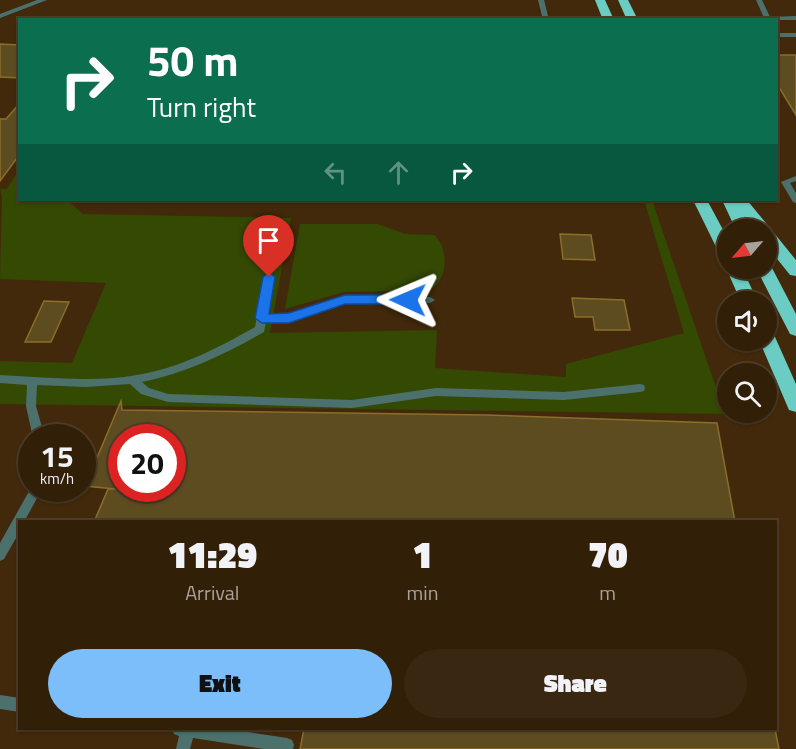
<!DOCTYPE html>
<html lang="en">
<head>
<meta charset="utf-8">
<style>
	body { margin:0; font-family:"Titillium Web",sans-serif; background:#3a2712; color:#f1f3f6; height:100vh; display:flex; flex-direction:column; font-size:22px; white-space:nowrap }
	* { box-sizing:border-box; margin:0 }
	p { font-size:20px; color:#a8a29c }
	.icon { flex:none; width:33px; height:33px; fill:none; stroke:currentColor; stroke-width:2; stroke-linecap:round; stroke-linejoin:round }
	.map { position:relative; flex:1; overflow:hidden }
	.details { position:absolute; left:18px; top:520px; width:759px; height:210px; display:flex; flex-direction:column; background:#321f08; border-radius:0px; box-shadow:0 2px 4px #0004,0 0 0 2px #4d3d29 }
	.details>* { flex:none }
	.banner { position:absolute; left:18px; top:18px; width:760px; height:183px; border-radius:0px; box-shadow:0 2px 4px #0004,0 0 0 2px #4d3d29; background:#0b6e4f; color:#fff; overflow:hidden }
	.needle { width:39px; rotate:242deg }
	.controls { position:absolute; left:717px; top:219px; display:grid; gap:12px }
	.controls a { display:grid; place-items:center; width:60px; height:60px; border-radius:50%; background:#321f08; box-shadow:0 2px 4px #0004,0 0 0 2px #4d3d29; font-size:30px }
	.speed { position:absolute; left:18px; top:424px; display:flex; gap:12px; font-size:30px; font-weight:700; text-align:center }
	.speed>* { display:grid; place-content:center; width:78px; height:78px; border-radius:50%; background:#321f08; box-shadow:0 2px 4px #0004,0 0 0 2px #4d3d29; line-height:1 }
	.speed small { font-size:15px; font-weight:400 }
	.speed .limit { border:9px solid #d22; background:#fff; color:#111 }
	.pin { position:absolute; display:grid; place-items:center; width:51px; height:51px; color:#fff; margin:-62px -26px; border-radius:50% 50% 50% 0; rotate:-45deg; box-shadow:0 0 6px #0007 }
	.pin .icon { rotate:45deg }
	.me { position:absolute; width:66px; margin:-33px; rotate:271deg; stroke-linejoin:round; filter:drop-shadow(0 0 4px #0008) }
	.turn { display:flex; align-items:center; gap:21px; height:126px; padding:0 30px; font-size:27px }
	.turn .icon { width:78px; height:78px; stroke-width:2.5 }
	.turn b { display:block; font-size:42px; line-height:51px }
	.lanes { display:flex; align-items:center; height:57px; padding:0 30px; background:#0003; justify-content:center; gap:30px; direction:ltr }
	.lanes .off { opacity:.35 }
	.eta { display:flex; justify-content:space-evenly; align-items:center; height:102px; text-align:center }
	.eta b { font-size:36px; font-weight:800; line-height:42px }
	.action { display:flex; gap:12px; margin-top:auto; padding:12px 30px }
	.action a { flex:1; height:69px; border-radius:36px; background:#7cbef9; color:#111; font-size:24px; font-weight:800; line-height:69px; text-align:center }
	.action a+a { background:#3a2712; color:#f1f3f6 }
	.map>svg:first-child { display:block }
	.green { fill:#344a03 }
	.building { fill:#5e4c21; stroke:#8a6e29; stroke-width:1.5; fill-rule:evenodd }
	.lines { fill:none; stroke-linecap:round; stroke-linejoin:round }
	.service { fill:#4c716d; fill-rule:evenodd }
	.minor { fill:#4c716d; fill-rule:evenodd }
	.tertiary { fill:#4c716d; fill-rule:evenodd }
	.motorway { fill:#6accc2; fill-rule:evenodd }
	.route { fill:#1a73e8; stroke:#114b97; stroke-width:1.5 }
</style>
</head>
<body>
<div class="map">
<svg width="796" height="749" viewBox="0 0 796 749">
	<rect width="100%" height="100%" fill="#42290b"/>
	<g class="green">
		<polygon points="19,169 20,200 67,200 83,214 291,218 270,333 437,330 435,368 566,377 566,364 684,333 644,200 652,200 725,414 0,404 0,361 72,363 106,283 0,279 2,197 0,189 7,189"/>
		<path d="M300,224h77l29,10 28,1c15,12 15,48 -6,55l-84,2 -59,17z"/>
	</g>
	<g class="building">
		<polygon points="0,44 20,45 20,78 0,77"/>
		<polygon points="777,55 796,55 796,115 777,84"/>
		<polygon points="20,103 20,154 0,181 0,119 6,119"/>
		<polygon points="560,234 591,235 595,260 563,259"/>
		<polygon points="572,298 624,300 630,330 595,330 593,317 575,317"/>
		<polygon points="44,301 69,302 51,342 25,342"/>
		<path d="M121,401l1,9 364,5 231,8 18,99h-641l14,-33h7l-30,-3zM122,438h50v51h-50z"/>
		<polygon points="304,729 775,729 779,749 300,749"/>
	</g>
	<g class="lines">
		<g class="service">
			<polygon points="538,0 544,0 549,20 543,20"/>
			<polygon points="756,0 762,0 770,17 796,16 796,20 765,20"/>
			<polygon points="796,176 796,181 790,183 796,193 796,203 793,202 781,182"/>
			<path d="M269,274l5,3 -7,37h22l56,-18 85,1 5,3 -5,3 -85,-1 -56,20h-23l-2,10c-39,22 -78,41 -122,50l7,6 19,6 184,6 84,-12 128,4 76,-8 4,1 1,3 -1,3 -4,1 -76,8 -128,-4 -84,12 -184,-6 -27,-8 -11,-10 -44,3 -49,-2 -1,21 9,32h-12l-7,-32 1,-21 -27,-2v-8c45,2 92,8 137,0 43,-7 81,-27 118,-48l9,-50z"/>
			<polygon points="32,486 32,489 42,489 24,522 20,522 20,531 4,559 0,561 0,543"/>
			<polygon points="0,695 20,698 20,712 0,709"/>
			<polygon points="172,729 229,729 287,738 292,740 294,745 293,749 264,749 193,738 190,749 176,749 179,736 174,734"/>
		</g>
		<rect class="minor" x="777" y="33" width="19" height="4"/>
		<polygon class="tertiary" points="37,0 47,0 0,18 0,14"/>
		<g class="motorway">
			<polygon points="595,0 605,0 614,20 603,20"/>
			<polygon points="618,0 628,0 638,20 627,20"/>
			<polygon points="693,200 707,200 728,239 728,260 720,255"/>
			<polygon points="722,200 747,200 796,260 796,276 790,275 766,245 766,230 755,230 744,216 751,230 736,230"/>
			<polygon points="766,263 772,268 796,314 796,336 790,334 756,268 766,268"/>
			<polygon points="728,266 728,268 742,268 758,302 741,302 726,268"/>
			<polygon points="766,331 775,337 796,384 796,412 789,410 759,340 766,340"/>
		</g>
	</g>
	<polygon class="route" points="269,272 275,277 269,314 289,313 345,295 408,295 415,300 408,304 345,304 289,323 262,323 255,318 263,277"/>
</svg>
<div class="controls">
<a><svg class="needle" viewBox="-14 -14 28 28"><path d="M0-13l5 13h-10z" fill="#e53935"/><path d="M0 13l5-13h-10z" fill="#a8a29c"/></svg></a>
<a><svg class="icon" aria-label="sound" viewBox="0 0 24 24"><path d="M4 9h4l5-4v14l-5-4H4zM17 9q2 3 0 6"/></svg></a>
<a><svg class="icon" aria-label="search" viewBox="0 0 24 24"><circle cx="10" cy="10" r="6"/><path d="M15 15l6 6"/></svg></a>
</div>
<div class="speed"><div>15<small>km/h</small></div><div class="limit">20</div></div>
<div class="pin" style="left:269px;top:277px;background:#d93025"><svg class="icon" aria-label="arrive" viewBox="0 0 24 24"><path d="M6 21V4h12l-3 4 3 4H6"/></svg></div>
<svg class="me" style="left:408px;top:300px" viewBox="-20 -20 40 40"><path d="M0-17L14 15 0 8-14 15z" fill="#1a73e8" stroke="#fff" stroke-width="4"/></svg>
<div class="banner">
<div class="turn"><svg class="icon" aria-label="right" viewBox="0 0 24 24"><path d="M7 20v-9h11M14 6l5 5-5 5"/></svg><div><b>50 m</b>Turn right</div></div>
<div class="lanes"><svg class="icon off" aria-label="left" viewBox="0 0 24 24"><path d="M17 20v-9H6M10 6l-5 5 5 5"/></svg><svg class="icon off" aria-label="ahead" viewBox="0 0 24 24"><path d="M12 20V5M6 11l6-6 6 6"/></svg><svg class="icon" aria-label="right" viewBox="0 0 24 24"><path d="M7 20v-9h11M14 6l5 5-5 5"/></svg></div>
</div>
<section class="details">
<div class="eta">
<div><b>11:29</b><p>Arrival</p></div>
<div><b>1</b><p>min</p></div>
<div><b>70</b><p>m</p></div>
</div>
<div class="action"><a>Exit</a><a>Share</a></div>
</section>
</div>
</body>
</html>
